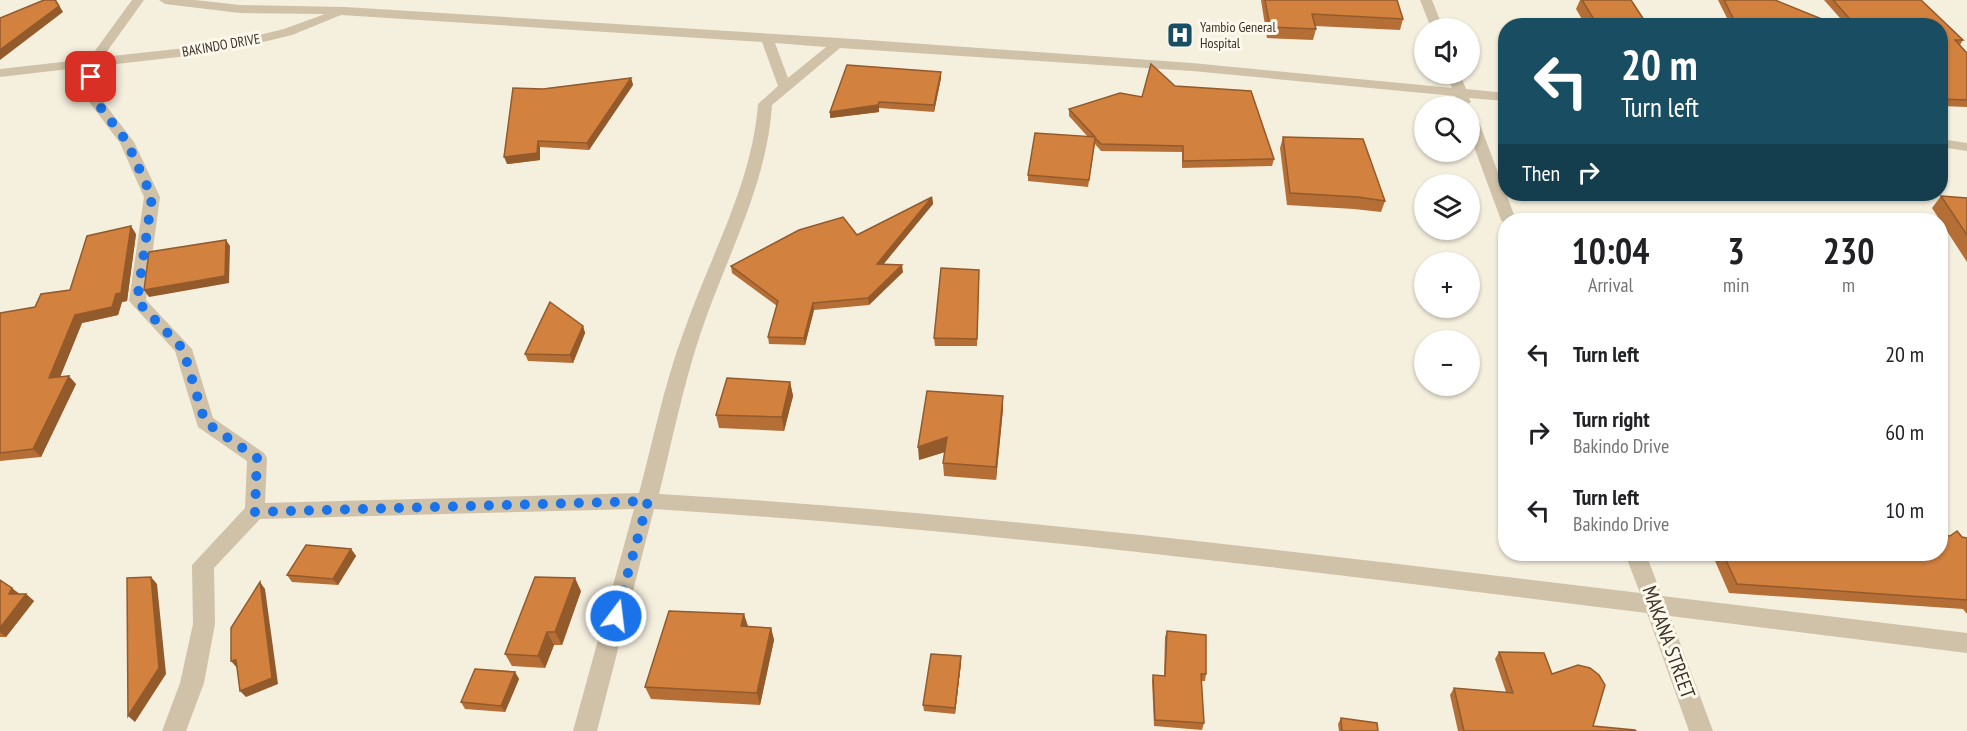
<!DOCTYPE html>
<html lang="en">
<head>
<meta charset="utf-8">
<style>
	body { margin:0; font-family:"PT Sans Narrow",sans-serif; background:#f6f6f6; color:#202124; height:100vh; display:flex; flex-direction:column; font-size:22px; white-space:nowrap }
	* { box-sizing:border-box; margin:0 }
	p { font-size:20px; color:#757577 }
	.icon { flex:none; width:33px; height:33px; fill:none; stroke:currentColor; stroke-width:2; stroke-linecap:round; stroke-linejoin:round }
	.map { position:relative; flex:1; overflow:hidden }
	.panel { position:absolute; left:1498px; top:213px; width:450px; height:348px; display:flex; flex-direction:column; background:#fff; border-radius:24px; box-shadow:0 2px 4px #0004 }
	.panel>* { flex:none }
	.top-card { position:absolute; left:1498px; top:18px; width:450px; height:183px; border-radius:24px; box-shadow:0 2px 4px #0004; background:#194e62; color:#fff; overflow:hidden }
	.tools { position:absolute; left:1414px; top:18px; display:grid; gap:12px }
	.tools a { display:grid; place-items:center; width:66px; height:66px; border-radius:50%; background:#fff; box-shadow:0 2px 4px #0004; font-size:30px }
	.pin { position:absolute; display:grid; place-items:center; width:51px; height:51px; color:#fff; margin:-26px; border-radius:12px; box-shadow:0 3px 9px #0006 }
	.me { position:absolute; width:66px; margin:-33px; rotate:15deg; stroke-linejoin:round; filter:drop-shadow(0 0 4px #0008) }
	.turn { display:flex; align-items:center; gap:21px; height:126px; padding:0 24px; font-size:27px }
	.turn .icon { width:78px; height:78px; stroke-width:2.5 }
	.turn b { display:block; font-size:42px; line-height:51px }
	.then { display:flex; align-items:center; height:57px; padding:0 24px; background:#0003; gap:12px; font-size:22px }
	.eta { display:flex; justify-content:space-evenly; align-items:center; height:102px; text-align:center }
	.eta b { font-size:36px; font-weight:700; line-height:42px }
	ul { padding:0; list-style:none }
	li { display:flex; align-items:center; gap:18px; height:78px; padding:0 24px }
	li div { flex:1 }
	li b { display:block; font-size:22px }
	li em { font-style:normal }
	.map>svg:first-child { display:block }
	.lines { fill:none; stroke-linecap:round; stroke-linejoin:round }
	.minor { fill:#cfc2a8; fill-rule:evenodd }
	.wall { fill:#b56f36 }
	.shaded-wall { fill:#935a2c }
	.building { fill:#d2813f; stroke:#935a2c; stroke-width:1.5 }
	.route { stroke:#1a73e8; stroke-width:10; stroke-dasharray:0 18 }
	.labels { text-anchor:middle; dominant-baseline:central; stroke-width:6; stroke-linejoin:round; paint-order:stroke }
	.far-poi-label { font-size:14px; fill:#3b3229; stroke:#fcf8eb; text-anchor:start }
	.far-street-label { font-size:14px; fill:#3b3229; stroke:#fcf8eb }
	.near-street-label { font-size:20px; fill:#3b3229; stroke:#fcf8eb }
</style>
</head>
<body>
<div class="map">
<svg width="1967" height="731" viewBox="0 0 1967 731">
	<rect width="100%" height="100%" fill="#f5efde"/>
	<g class="lines">
		<g class="minor">
			<path d="M132,0h12l-41,57 119,-13 62,-15 41,-15 -85,-1 -75,-9 -6,-4h36l45,5 105,2 494,31 353,25 260,25 -5,-14h13l6,15 40,4v8l-37,-3 2,4 -7,4 -5,-1 -4,-9 -263,-25 -352,-23 -68,57c-5,81 -47,154 -72,230 -17,51 -28,106 -41,159 328,19 654,60 981,99l-15,-39h21l16,42 305,37v20l-297,-37 43,115h-24l-42,-118c-330,-41 -661,-83 -993,-104l-57,222h-24l61,-222 -374,10 -46,49 1,56 -11,59 -18,48h-24l18,-48 13,-59 -1,-59 53,-57 2,-47 -49,-34 -23,-76 -46,-50 15,-104 -24,-54 -39,-52 5,-24 -86,10v-8l89,-10zM341,15l421,27 16,44 -20,18c-6,81 -49,154 -75,230 -19,51 -30,107 -44,159l-374,10 2,-45 -3,-5 -51,-35 -21,-69 -46,-49 14,-103 -26,-55 -39,-51 4,-25 123,-14 70,-17zM775,43l51,4 -38,31z"/>
			<polygon points="1420,0 1432,0 1443,28 1431,28"/>
			<polygon points="1470,113 1477,117 1516,220 1506,220 1506,224 1501,220 1470,136"/>
			<polygon points="1941,139 1967,143 1967,151 1941,147"/>
		</g>
	</g>
	<g class="wall">
		<polygon points="1261,0 1397,0 1403,19 1400,30 1315,26 1316,29 1313,40 1267,38"/>
		<polygon points="1580,0 1631,0 1648,26 1586,26 1576,9"/>
		<polygon points="1718,0 1775,0 1839,26 1731,26"/>
		<polygon points="1824,0 1921,0 1963,40 1960,45 1967,53 1967,107 1941,106 1941,26 1847,26"/>
		<polygon points="941,72 941,78 934,112 879,108 879,112 830,118"/>
		<polygon points="631,78 633,85 589,150 540,147 540,160 507,164 543,89"/>
		<polygon points="1175,86 1274,159 1272,166 1182,168 1182,152 1101,151 1095,144 1088,187 1028,181 1028,175 1088,137 1069,116 1069,109 1142,97"/>
		<polygon points="1283,137 1385,201 1381,212 1354,209 1287,205 1280,148"/>
		<polygon points="1941,196 1967,198 1967,262 1932,208"/>
		<polygon points="932,197 933,204 883,264 903,272 869,305 814,310 805,345 769,344 768,337 777,306 732,273 731,266 857,235"/>
		<polygon points="136,234 127,301 122,302 118,315 82,323 60,377 76,384 41,457 0,461 0,313 35,307 70,290"/>
		<polygon points="979,270 977,346 935,346 934,338"/>
		<polygon points="583,326 585,333 573,363 528,361 525,354"/>
		<polygon points="790,382 793,396 784,431 719,428 716,415"/>
		<polygon points="1003,396 1003,409 996,480 944,476 943,463 945,452 919,460"/>
		<polygon points="1943,535 1967,538 1967,614 1963,609 1729,593 1712,554 1941,554"/>
		<polygon points="351,549 356,556 338,585 292,582 287,575"/>
		<polygon points="0,580 20,594 26,594 34,601 6,637 0,637"/>
		<polygon points="581,591 562,645 554,645 545,668 512,666 505,654"/>
		<polygon points="748,627 771,628 774,640 760,705 651,699 645,687"/>
		<polygon points="1167,631 1206,674 1205,681 1201,681 1204,723 1202,730 1154,726 1152,681 1153,675 1164,676 1165,637"/>
		<polygon points="1499,652 1552,674 1593,726 1636,731 1458,731 1450,695 1454,688 1506,692 1495,659"/>
		<polygon points="961,656 961,663 955,714 924,711 923,705"/>
		<polygon points="515,672 519,679 505,712 465,709 461,702"/>
		<polygon points="1341,718 1378,731 1339,731 1338,724"/>
	</g>
	<g class="shaded-wall">
		<polygon points="56,0 63,12 0,60 0,50"/>
		<polygon points="941,72 941,78 934,112 934,105"/>
		<polygon points="631,78 633,85 589,150 587,143"/>
		<polygon points="879,102 879,112 830,118 830,112"/>
		<polygon points="538,141 540,147 540,160 507,164 504,157"/>
		<polygon points="932,197 933,204 878,271 877,264"/>
		<polygon points="131,226 136,234 127,301 122,302 118,315 82,323 56,387 49,378 75,315"/>
		<polygon points="226,240 230,246 229,283 149,297 144,290"/>
		<polygon points="902,265 903,272 869,305 868,298"/>
		<polygon points="813,303 814,310 805,345 804,338"/>
		<polygon points="583,326 585,333 573,363 570,355"/>
		<polygon points="69,376 76,384 41,457 33,449"/>
		<polygon points="790,382 793,396 784,431 782,417"/>
		<polygon points="1003,396 1003,409 996,480 996,467"/>
		<polygon points="947,437 948,451 919,460 918,447"/>
		<polygon points="351,549 356,556 338,585 333,579"/>
		<polygon points="151,577 157,584 166,674 135,722 128,716"/>
		<polygon points="575,578 581,591 562,645 555,632"/>
		<polygon points="260,582 265,589 278,684 246,697 240,691"/>
		<polygon points="12,588 20,595 9,594"/>
		<polygon points="26,594 34,601 6,637 0,632 0,628"/>
		<polygon points="744,614 748,626 741,626"/>
		<polygon points="771,628 774,640 760,705 757,693"/>
		<polygon points="547,632 554,645 545,668 538,656"/>
		<polygon points="961,656 961,663 955,714 955,708"/>
		<polygon points="236,660 237,668 231,661"/>
		<polygon points="515,672 519,679 505,712 501,706"/>
	</g>
	<g class="building">
		<polygon points="44,0 55,0 59,6 0,50 0,18"/>
		<polygon points="1265,0 1397,0 1403,19 1312,14 1316,29 1270,27"/>
		<polygon points="1582,0 1631,0 1648,26 1598,26"/>
		<polygon points="1724,0 1775,0 1839,26 1737,26"/>
		<polygon points="1833,0 1921,0 1963,40 1955,40 1967,53 1967,100 1941,99 1941,26 1856,26"/>
		<polygon points="1151,64 1175,86 1251,91 1274,159 1183,161 1183,146 1101,144 1095,138 1089,180 1028,175 1035,133 1095,137 1069,109 1120,93 1142,97"/>
		<polygon points="847,65 941,72 934,105 879,102 878,105 830,112"/>
		<polygon points="631,78 587,143 538,141 537,153 504,157 513,88 543,89"/>
		<polygon points="1283,137 1363,139 1385,201 1358,197 1290,193"/>
		<polygon points="1941,196 1967,198 1967,235"/>
		<polygon points="932,197 877,264 902,265 868,298 813,303 804,338 768,337 778,301 731,266 799,230 843,217 857,235"/>
		<polygon points="131,226 121,293 116,294 112,307 75,315 49,378 69,376 33,449 0,453 0,313 35,307 41,294 70,290 87,236"/>
		<polygon points="226,240 225,276 144,290 149,252"/>
		<polygon points="941,268 979,270 977,339 934,338"/>
		<polygon points="550,302 583,326 570,355 525,354"/>
		<polygon points="727,378 790,382 782,417 716,415"/>
		<polygon points="927,391 1003,396 996,467 943,463 947,437 918,447"/>
		<polygon points="1957,531 1962,537 1967,538 1967,600 1737,584 1723,554 1941,554 1941,532 1943,535 1950,536"/>
		<polygon points="306,545 351,549 333,579 287,575"/>
		<polygon points="151,577 159,668 128,716 127,578"/>
		<polygon points="535,577 575,578 555,632 547,632 538,656 505,654"/>
		<polygon points="0,580 12,588 9,594 26,594 0,628"/>
		<polygon points="260,582 272,678 240,691 236,660 231,661 231,628"/>
		<polygon points="669,611 744,614 741,626 771,628 757,693 645,687"/>
		<polygon points="1167,631 1206,635 1206,674 1201,674 1204,723 1155,720 1153,675 1165,676"/>
		<polygon points="1499,652 1544,653 1552,674 1578,665 1590,668 1599,675 1605,685 1593,726 1635,730 1636,731 1464,731 1454,688 1513,693"/>
		<polygon points="931,654 961,656 955,708 923,705"/>
		<polygon points="475,669 515,672 501,706 461,702"/>
		<polygon points="1341,718 1377,723 1378,731 1342,731"/>
	</g>
	<g class="lines">
		<polyline class="route" points="91,77 88,91 127,142 152,197 137,301 183,349 205,422 257,458 255,512 648,501 616,616"/>
	</g>
	<defs>
		<symbol id="hospital-square" viewBox="-11 -11 22 22"><rect x="-9" y="-9" width="18" height="18" rx="4" fill="#194e62" stroke="#fcf8eb"/><path d="M-5-5h3v3.5h4V-5h3V5h-3V1.5h-4V5h-3Z" fill="#fff"/></symbol>
	</defs>
	<g fill-rule="evenodd">
		<use href="#hospital-square" x="1165" y="20" width="30" height="30"/>
	</g>
	<g class="labels">
		<g class="far-poi-label">
			<text x="1200" y="27">Yambio General<tspan x="1200" dy="16">Hospital</tspan></text>
		</g>
		<g class="far-street-label">
			<text transform="translate(221 45) rotate(-10)">BAKINDO DRIVE</text>
		</g>
		<g class="near-street-label">
			<text transform="translate(1669 642) rotate(70)">MAKANA STREET</text>
		</g>
	</g>
</svg>
<div class="tools">
<a><svg class="icon" aria-label="sound" viewBox="0 0 24 24"><path d="M4 9h4l5-4v14l-5-4H4zM17 9q2 3 0 6"/></svg></a>
<a><svg class="icon" aria-label="search" viewBox="0 0 24 24"><circle cx="10" cy="10" r="6"/><path d="M15 15l6 6"/></svg></a>
<a><svg class="icon" aria-label="layers" viewBox="0 0 24 24"><path d="M12 4l9 5-9 5-9-5zM3 14l9 5 9-5"/></svg></a>
<a>+</a>
<a>−</a>
</div>
<div class="pin" style="left:91px;top:77px;background:#d93025"><svg class="icon" aria-label="arrive" viewBox="0 0 24 24"><path d="M6 21V4h12l-3 4 3 4H6"/></svg></div>
<svg class="me" style="left:616px;top:616px" viewBox="-20 -20 40 40"><circle r="17" fill="#1a73e8" stroke="#fff" stroke-width="3"/><path d="M0-11L8 9 0 5-8 9z" fill="#fff"/></svg>
<div class="top-card">
<div class="turn"><svg class="icon" aria-label="left" viewBox="0 0 24 24"><path d="M17 20v-9H6M10 6l-5 5 5 5"/></svg><div><b>20 m</b>Turn left</div></div>
<div class="then">Then<svg class="icon" aria-label="right" viewBox="0 0 24 24"><path d="M7 20v-9h11M14 6l5 5-5 5"/></svg></div>
</div>
<section class="panel">
<div class="eta">
<div><b>10:04</b><p>Arrival</p></div>
<div><b>3</b><p>min</p></div>
<div><b>230</b><p>m</p></div>
</div>
<ul>
<li><svg class="icon" aria-label="left" viewBox="0 0 24 24"><path d="M17 20v-9H6M10 6l-5 5 5 5"/></svg><div><b>Turn left</b></div><em>20 m</em></li>
<li><svg class="icon" aria-label="right" viewBox="0 0 24 24"><path d="M7 20v-9h11M14 6l5 5-5 5"/></svg><div><b>Turn right</b><p>Bakindo Drive</p></div><em>60 m</em></li>
<li><svg class="icon" aria-label="left" viewBox="0 0 24 24"><path d="M17 20v-9H6M10 6l-5 5 5 5"/></svg><div><b>Turn left</b><p>Bakindo Drive</p></div><em>10 m</em></li>
</ul>
</section>
</div>
</body>
</html>
